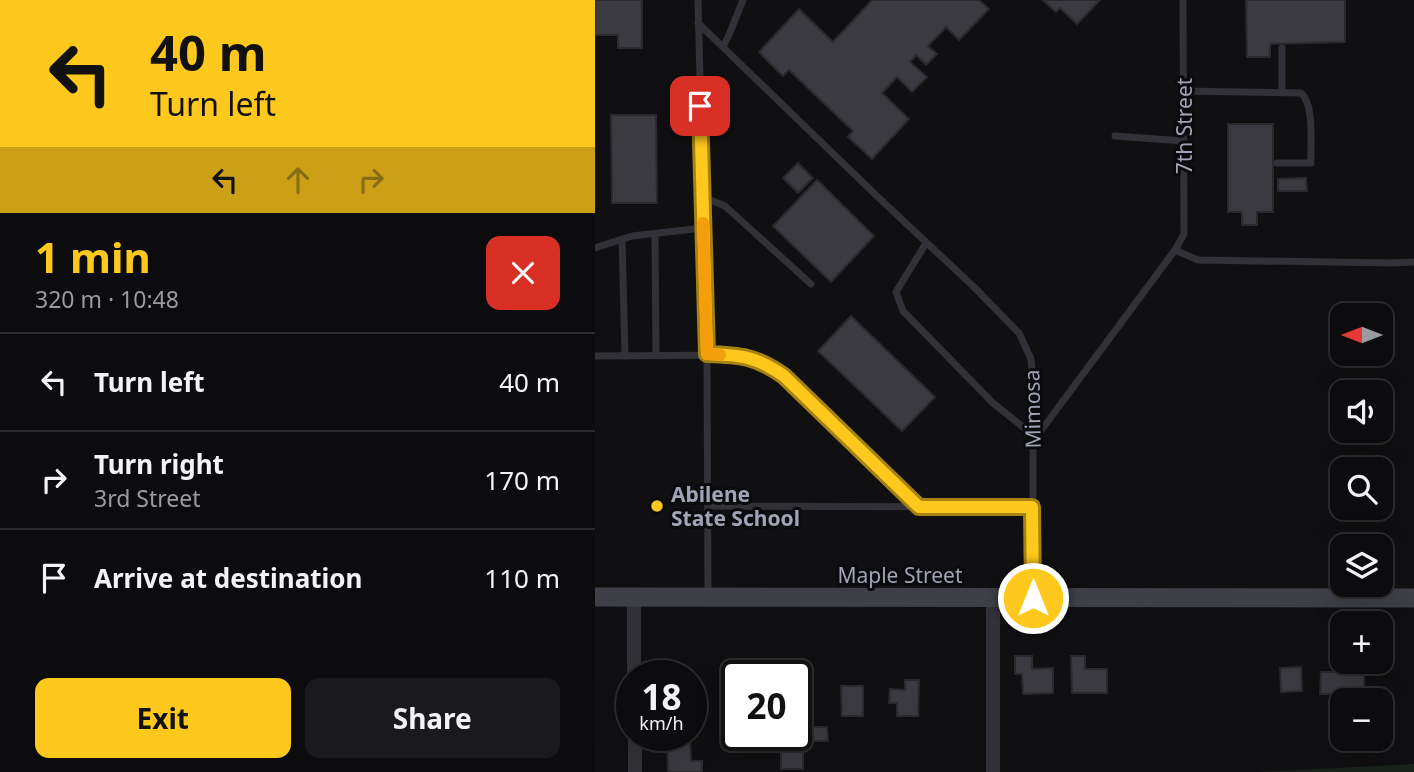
<!DOCTYPE html>
<html lang="en">
<head>
<meta charset="utf-8">
<style>
	body { margin:0; font-family:"Noto Sans",sans-serif; background:#1a1a1c; color:#f1f3f6; height:100vh; display:flex; flex-direction:column; font-size:26px; white-space:nowrap }
	* { box-sizing:border-box; margin:0 }
	p { font-size:23px; color:#9a9b9e }
	.icon { flex:none; width:38px; height:38px; fill:none; stroke:currentColor; stroke-width:2; stroke-linecap:round; stroke-linejoin:round }
	.map { position:relative; flex:1; overflow:hidden }
	.sheet { display:flex; flex-direction:column; background:#0c0c0e; width:595px }
	.sheet>* { flex:none }
	.banner { background:#fec81c; color:#111; overflow:hidden }
	.needle { width:46px; rotate:270deg }
	.controls { position:absolute; left:735px; top:303px; display:grid; gap:14px }
	.controls a { display:grid; place-items:center; width:63px; height:63px; border-radius:14px; background:#0c0c0e; box-shadow:0 7px 28px #0002,0 0 0 2px #2c2c2e; font-size:35px }
	.speed { position:absolute; left:21px; top:660px; display:flex; gap:14px; font-size:35px; font-weight:700; text-align:center }
	.speed>* { display:grid; place-content:center; width:91px; height:91px; border-radius:50%; background:#0c0c0e; box-shadow:0 7px 28px #0002,0 0 0 2px #2c2c2e; line-height:1 }
	.speed small { font-size:18px; font-weight:400 }
	.speed .limit { border:4px solid #111; border-radius:10px; background:#fff; color:#111 }
	.pin { position:absolute; display:grid; place-items:center; width:60px; height:60px; color:#fff; margin:-30px; border-radius:14px; box-shadow:0 4px 10px #0006 }
	.me { position:absolute; width:77px; margin:-38px; rotate:0deg; stroke-linejoin:round; filter:drop-shadow(0 0 5px #0008) }
	.turn { display:flex; align-items:center; gap:24px; height:147px; padding:0 35px; font-size:32px }
	.turn .icon { width:91px; height:91px; stroke-width:2.5 }
	.turn b { display:block; font-size:49px; line-height:60px }
	.lanes { display:flex; align-items:center; height:66px; padding:0 35px; background:#0003; justify-content:center; gap:35px; direction:ltr }
	.lanes .off { opacity:.35 }
	.round { display:grid; place-items:center; flex:none; width:74px; height:74px; border-radius:14px; background:#1a1a1c }
	.headline { display:flex; align-items:center; justify-content:space-between; height:119px; padding:0 35px }
	h1 { font-size:42px; font-weight:700; line-height:52px; color:#fec81c }
	.button { display:flex; gap:14px; margin-top:auto; padding:14px 35px }
	.button a { flex:1; height:80px; border-radius:14px; background:#fec81c; color:#111; font-size:28px; font-weight:700; line-height:80px; text-align:center }
	.button a+a { background:#1a1a1c; color:#f1f3f6 }
	ul { padding:0; list-style:none }
	li { display:flex; align-items:center; gap:21px; height:98px; padding:0 35px; border-top:2px solid #2c2c2e }
	li div { flex:1 }
	li b { display:block; font-size:26px }
	li em { font-style:normal }
	main { display:flex; flex:1; min-height:0 }
	.map>svg:first-child { display:block }
	.green { fill:#1a221c }
	.building { fill:#3a3a40; stroke:#2a2a2e; stroke-width:2 }
	.lines { fill:none; stroke-linecap:round; stroke-linejoin:round }
	.service { stroke:#313137; stroke-width:7 }
	.minor { stroke:#313137; stroke-width:14 }
	.secondary { stroke:#3f4047; stroke-width:19 }
	.route-casing { stroke:#a58212; stroke-width:18 }
	.route { stroke:#fec81c; stroke-width:12 }
	.slow { stroke:#f59e0b; stroke-width:12 }
	.poi-dot { fill:#fec81c; stroke:#0b0b0d; stroke-width:2.5 }
	.labels { text-anchor:middle; dominant-baseline:central; stroke-width:6; stroke-linejoin:round; paint-order:stroke }
	.street-label { font-size:21px; fill:#a0a4b4; stroke:#0b0b0d }
	.poi-label { font-size:21px; font-weight:bold; fill:#a0a4b4; stroke:#0b0b0d; text-anchor:start }
</style>
</head>
<body>
<main>
<section class="sheet">
<div class="banner">
<div class="turn"><svg class="icon" aria-label="left" viewBox="0 0 24 24"><path d="M17 20v-9H6M10 6l-5 5 5 5"/></svg><div><b>40 m</b>Turn left</div></div>
<div class="lanes"><svg class="icon" aria-label="left" viewBox="0 0 24 24"><path d="M17 20v-9H6M10 6l-5 5 5 5"/></svg><svg class="icon off" aria-label="ahead" viewBox="0 0 24 24"><path d="M12 20V5M6 11l6-6 6 6"/></svg><svg class="icon off" aria-label="right" viewBox="0 0 24 24"><path d="M7 20v-9h11M14 6l5 5-5 5"/></svg></div>
</div>
<div class="headline"><div><h1>1 min</h1><p>320 m · 10:48</p></div><a class="round" style="background:#d93025;color:#fff"><svg class="icon" aria-label="close" viewBox="0 0 24 24"><path d="M6 6l12 12M18 6L6 18"/></svg></a></div>
<ul>
<li><svg class="icon" aria-label="left" viewBox="0 0 24 24"><path d="M17 20v-9H6M10 6l-5 5 5 5"/></svg><div><b>Turn left</b></div><em>40 m</em></li>
<li><svg class="icon" aria-label="right" viewBox="0 0 24 24"><path d="M7 20v-9h11M14 6l5 5-5 5"/></svg><div><b>Turn right</b><p>3rd Street</p></div><em>170 m</em></li>
<li><svg class="icon" aria-label="arrive" viewBox="0 0 24 24"><path d="M6 21V4h12l-3 4 3 4H6"/></svg><div><b>Arrive at destination</b></div><em>110 m</em></li>
</ul>
<div class="button"><a>Exit</a><a>Share</a></div>
</section>
<div class="map">
<svg width="819" height="772" viewBox="0 0 819 772">
	<rect width="100%" height="100%" fill="#101012"/>
	<polygon class="green" points="819,764 819,772 664,772"/>
	<g class="building">
		<polygon points="0,0 47,0 47,48 23,48 23,35 0,35"/>
		<polygon points="277,0 384,0 394,9 364,40 351,27 333,46 342,54 331,65 321,55 315,62 332,77 317,92 302,77 287,93 314,119 277,159 253,137 258,131 194,70 188,76 164,52 204,9 238,42"/>
		<polygon points="448,0 505,0 482,24 465,8 461,12"/>
		<polygon points="651,0 750,0 750,42 675,44 675,57 652,57"/>
		<polygon points="16,115 61,115 62,203 17,203"/>
		<polygon points="633,124 678,124 678,212 662,212 662,225 647,225 647,212 633,212"/>
		<polygon points="203,163 218,178 203,193 188,178"/>
		<polygon points="711,178 712,191 683,191 683,179"/>
		<polygon points="222,180 279,236 236,282 178,226"/>
		<polygon points="256,316 340,397 307,431 223,351"/>
		<polygon points="420,656 437,656 437,669 458,668 458,693 428,694 427,674 420,674"/>
		<polygon points="476,656 490,656 490,669 512,669 512,693 477,693"/>
		<polygon points="755,664 769,664 769,694 725,694 726,672 755,672"/>
		<polygon points="706,667 707,691 686,692 685,668"/>
		<polygon points="142,676 142,707 134,707 133,677"/>
		<polygon points="310,680 324,680 323,716 302,716 302,703 294,703 295,689 310,690"/>
		<polygon points="246,686 268,686 268,716 247,716"/>
		<polygon points="201,687 214,687 213,715 201,714"/>
		<polygon points="217,727 232,727 233,741 217,741"/>
		<polygon points="144,735 159,735 159,747 145,747"/>
		<polygon points="95,741 96,761 107,761 107,772 73,772 72,742"/>
		<polygon points="208,751 208,769 186,769 186,752"/>
	</g>
	<g class="lines">
		<g class="service">
			<polyline points="103,0 112,354 113,595"/>
			<polyline points="103,23 285,199 379,287 424,333 436,359 438,387 438,598"/>
			<polyline points="128,47 134,35 148,0"/>
			<polyline points="687,48 687,92"/>
			<path d="M589,91l117,2c14,12 9,52 10,70h-34"/>
			<polyline points="520,136 589,141"/>
			<polyline points="108,197 130,206 216,284"/>
			<polyline points="60,234 61,355"/>
			<polyline points="27,239 30,356"/>
			<polyline points="331,243 301,292 308,311 398,403 438,435"/>
			<polyline points="0,248 37,236 108,228"/>
			<polyline points="580,250 603,260 797,263 819,262"/>
			<path d="M0,356l137,-1c22,4 34,8 52,21l135,131"/>
			<polyline points="439,440 580,250 589,234 588,0"/>
			<polyline points="113,506 437,507"/>
		</g>
		<g class="minor">
			<polyline points="39,597 39,676"/>
			<polyline points="398,598 398,772"/>
			<polyline points="40,735 40,772"/>
		</g>
		<polyline class="secondary" points="0,597 819,598"/>
	</g>
	<g class="lines">
		<defs>
			<path id="route" d="M105,106l7,248c33,1 49,2 77,22l135,131h113l1,91"/>
		</defs>
		<use href="#route" class="route-casing"/>
		<use href="#route" class="route"/>
		<polyline class="slow" points="108,223 112,354 125,355"/>
	</g>
	<circle class="poi-dot" cx="62" cy="506" r="7"/>
	<g class="labels">
		<g class="street-label">
			<text transform="translate(589 126) rotate(-90)">7th Street</text>
			<text transform="translate(437 409) rotate(-91)">Mimosa</text>
			<text x="305" y="575">Maple Street</text>
		</g>
		<g class="poi-label">
			<text x="76" y="494">Abilene<tspan x="76" dy="24">State School</tspan></text>
		</g>
	</g>
</svg>
<div class="controls">
<a><svg class="needle" viewBox="-14 -14 28 28"><path d="M0-13l5 13h-10z" fill="#e53935"/><path d="M0 13l5-13h-10z" fill="#9a9b9e"/></svg></a>
<a><svg class="icon" aria-label="sound" viewBox="0 0 24 24"><path d="M4 9h4l5-4v14l-5-4H4zM17 9q2 3 0 6"/></svg></a>
<a><svg class="icon" aria-label="search" viewBox="0 0 24 24"><circle cx="10" cy="10" r="6"/><path d="M15 15l6 6"/></svg></a>
<a><svg class="icon" aria-label="layers" viewBox="0 0 24 24"><path d="M12 4l9 5-9 5-9-5zM3 14l9 5 9-5"/></svg></a>
<a>+</a>
<a>−</a>
</div>
<div class="speed"><div>18<small>km/h</small></div><div class="limit">20</div></div>
<div class="pin" style="left:105px;top:106px;background:#d93025"><svg class="icon" aria-label="arrive" viewBox="0 0 24 24"><path d="M6 21V4h12l-3 4 3 4H6"/></svg></div>
<svg class="me" style="left:438px;top:598px" viewBox="-20 -20 40 40"><circle r="17" fill="#fec81c" stroke="#fff" stroke-width="3"/><path d="M0-11L8 9 0 5-8 9z" fill="#fff"/></svg>
</div>
</main>
</body>
</html>
